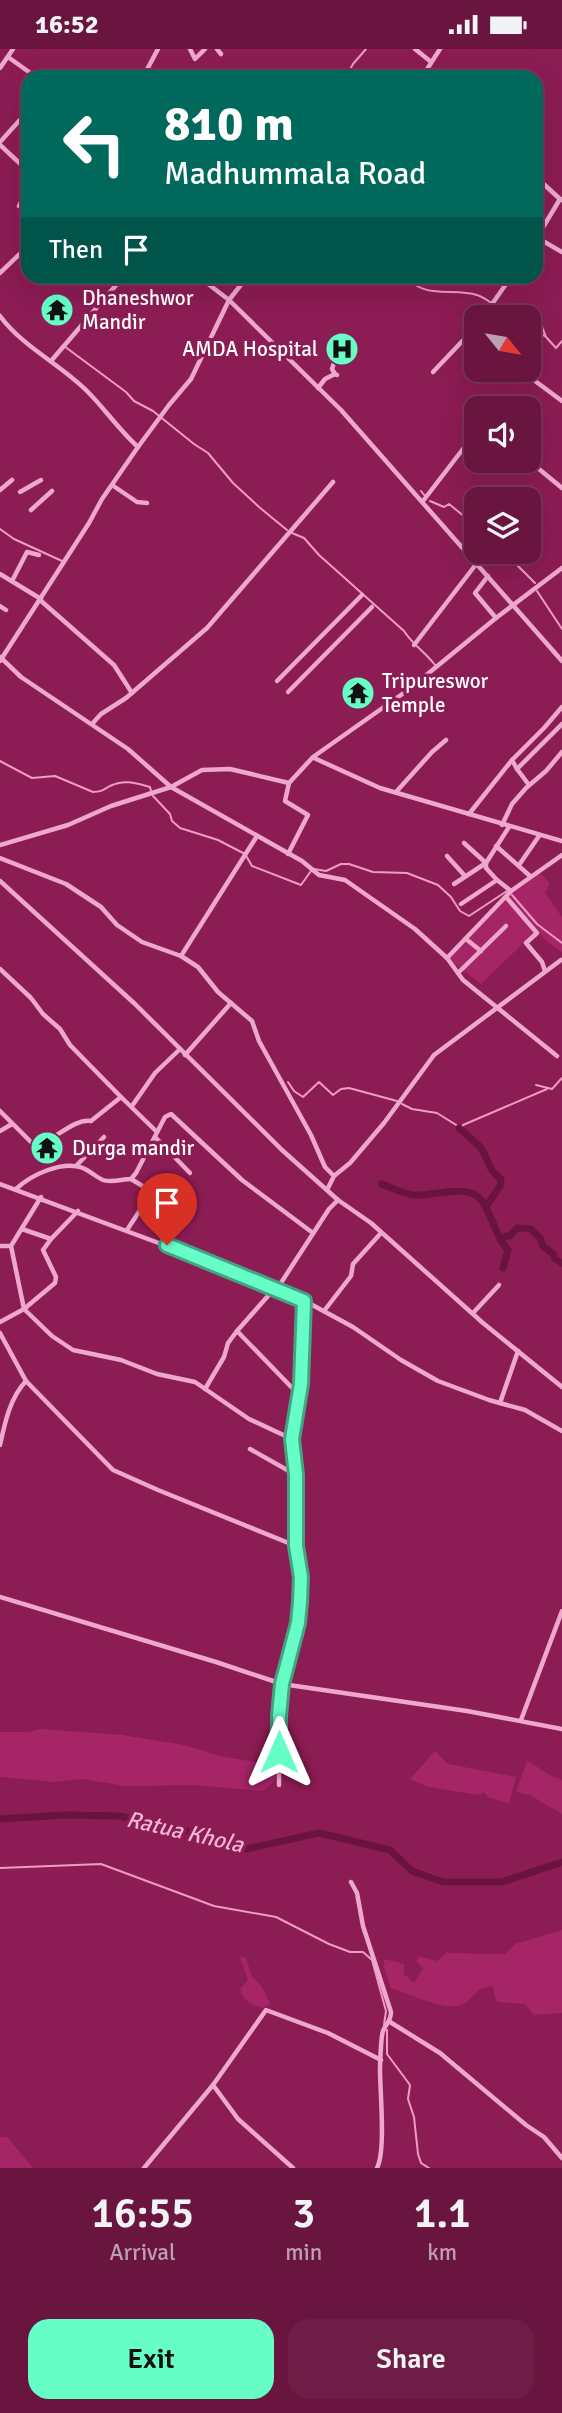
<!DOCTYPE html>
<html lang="en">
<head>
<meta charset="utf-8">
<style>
	body { margin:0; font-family:Signika,sans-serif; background:#6e1e46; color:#f1f3f6; height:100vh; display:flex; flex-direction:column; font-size:26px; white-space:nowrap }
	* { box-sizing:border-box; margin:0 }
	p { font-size:23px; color:#bd9fb0 }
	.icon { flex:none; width:38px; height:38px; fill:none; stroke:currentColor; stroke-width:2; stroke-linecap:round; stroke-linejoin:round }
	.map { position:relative; height:2119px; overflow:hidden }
	.drawer { display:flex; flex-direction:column; background:#69153f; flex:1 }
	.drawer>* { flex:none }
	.top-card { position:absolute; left:21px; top:21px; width:522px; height:214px; border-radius:21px; box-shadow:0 7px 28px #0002,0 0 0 2px #7c3459; background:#00695c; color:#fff; overflow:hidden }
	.needle { width:46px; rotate:120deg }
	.buttons { position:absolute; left:464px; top:256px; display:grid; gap:14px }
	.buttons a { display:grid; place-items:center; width:77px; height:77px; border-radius:14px; background:#69153f; box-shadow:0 7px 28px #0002,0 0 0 2px #7c3459; font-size:35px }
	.pin { position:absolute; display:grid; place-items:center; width:60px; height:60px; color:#fff; margin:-72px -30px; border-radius:50% 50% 50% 0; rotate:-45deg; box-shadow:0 0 7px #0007 }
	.pin .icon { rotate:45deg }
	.me { position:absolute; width:77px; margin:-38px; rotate:0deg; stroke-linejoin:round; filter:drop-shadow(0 0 5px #0008) }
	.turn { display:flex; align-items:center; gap:24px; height:147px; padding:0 28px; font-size:32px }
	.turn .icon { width:91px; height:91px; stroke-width:2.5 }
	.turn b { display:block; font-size:49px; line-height:60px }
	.then { display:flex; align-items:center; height:66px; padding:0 28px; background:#0003; gap:14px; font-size:26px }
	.eta { display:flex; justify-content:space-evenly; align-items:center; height:119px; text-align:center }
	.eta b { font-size:42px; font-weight:600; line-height:49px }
	.cta { display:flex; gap:14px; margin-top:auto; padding:14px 28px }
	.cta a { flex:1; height:80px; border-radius:21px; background:#66fdc7; color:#111; font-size:28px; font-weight:600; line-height:80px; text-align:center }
	.cta a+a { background:#6e1e46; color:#f1f3f6 }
	.status { display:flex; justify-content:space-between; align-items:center; height:49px; padding:0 35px; background:#69153f; direction:ltr }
	.status svg { height:19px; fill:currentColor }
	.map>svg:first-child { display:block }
	.green { fill:#a52567 }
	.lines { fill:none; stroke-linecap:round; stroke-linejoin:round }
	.stream { stroke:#ef9bc8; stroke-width:2 }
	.river { stroke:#6a133e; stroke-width:7 }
	.minor { stroke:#eda8cc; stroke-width:4.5 }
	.route-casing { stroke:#42a481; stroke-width:18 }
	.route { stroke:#66fdc7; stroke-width:12 }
	.labels { text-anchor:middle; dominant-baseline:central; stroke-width:7; stroke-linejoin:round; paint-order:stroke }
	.poi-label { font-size:21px; fill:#fff; stroke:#8c1c54; text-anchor:start }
	.water-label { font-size:23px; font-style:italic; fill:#f4b4d6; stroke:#8c1c54 }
</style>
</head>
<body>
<div class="status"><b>16:52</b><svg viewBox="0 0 49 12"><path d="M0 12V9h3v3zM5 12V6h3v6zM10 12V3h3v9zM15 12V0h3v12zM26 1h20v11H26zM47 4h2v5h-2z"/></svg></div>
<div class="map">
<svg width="562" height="2119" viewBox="0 0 562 2119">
	<rect width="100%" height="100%" fill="#8c1c54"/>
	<g class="green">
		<polygon points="538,821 550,835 545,844 562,868 562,903 547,893 537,881 481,935 447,909 511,842"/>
		<path d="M41,1680l81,6 62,10 36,11 40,7 16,5c3,13 -6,17 -14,23l-68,-6 -68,1 -44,-7 -28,3 -54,-5v-45h28z"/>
		<polygon points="435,1702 448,1715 516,1728 509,1754 488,1748 484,1743 478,1746 428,1738 410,1730"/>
		<path d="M527,1712c13,7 21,14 35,19v34l-32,-19 -14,-3z"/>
		<path d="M562,1881v83l-28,2 -9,-11 -28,-2 -5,-16c-21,4 -15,11 -29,18 -17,9 -54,-11 -72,-16l-7,-20v-9l20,5v10l10,9 9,-15 -6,-6 1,-6 19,5 9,-8 59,1 10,-10z"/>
		<path d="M240,1908l6,1 6,19 9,8 9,19 -8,4c-12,-5 -18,-6 -22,-19l8,-9z"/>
		<polygon points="0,2088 7,2088 33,2119 0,2119"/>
	</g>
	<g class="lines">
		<g class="stream">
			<polyline points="346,28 353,15 366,0"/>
			<path d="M415,228h4l-2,9c18,10 41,3 60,9 11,3 22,15 32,22"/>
			<polyline points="534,257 546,288 556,299 562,292"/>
			<polyline points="528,278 545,287"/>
			<polyline points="64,297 126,343 134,352 153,362 194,395 208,404 233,434 259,458 287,481"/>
			<polyline points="421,442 425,447"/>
			<polyline points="430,452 444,458 449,455 476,477"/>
			<polyline points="0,480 14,490 62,512"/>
			<path d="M292,484l12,5 15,17 85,76c9,14 21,21 31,34"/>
			<polyline points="503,502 535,534"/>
			<polyline points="537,542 562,580"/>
			<path d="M0,712l32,17 23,-2 38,16c8,0 10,-2 17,-6 14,-7 26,-3 40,1l1,4"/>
			<polyline points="153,747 170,765 172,772 180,779 218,791 245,805 252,817 301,836 311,822"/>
			<polyline points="314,820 326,822 341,815 349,815 373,823 407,824 438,836 451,848 460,862 469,867 507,842"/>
			<polyline points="512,846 537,875 562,894"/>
			<polyline points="288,1033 294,1042 303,1048 319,1033 333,1046 341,1040 349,1039 397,1052"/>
			<polyline points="536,1036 552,1040 562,1029"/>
			<polyline points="402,1055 412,1060 437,1064 461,1079 463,1076 547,1040"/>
			<polyline points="0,1819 101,1815 214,1857 276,1868 329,1895 350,1903 363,1903 372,1911 386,1962 384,1976"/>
			<polyline points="387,1981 387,2005 410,2036 408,2050 414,2068 418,2105 421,2114 429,2119"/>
		</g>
		<g class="river">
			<path d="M459,1079c7,6 14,12 21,19 8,8 6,22 21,32l-1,7 -14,21 15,34 7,9 -5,18"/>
			<path d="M381,1135c11,3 22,10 32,11 23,2 60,-16 73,12"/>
			<polyline points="501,1192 506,1187 510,1187 517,1179 531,1180 541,1190 542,1196 553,1205 555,1210 562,1214"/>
			<polyline points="0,1770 65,1766 119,1767 195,1784 246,1800 319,1784 390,1801 412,1822 443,1833 502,1833 562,1813"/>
		</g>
		<g class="minor">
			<polyline points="190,0 195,10 205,0"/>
			<polyline points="217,0 221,5"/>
			<polyline points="415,0 430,12"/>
			<polyline points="8,8 36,28"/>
			<polyline points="0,19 13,0"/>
			<polyline points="60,28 65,25 68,28"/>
			<polyline points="143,28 158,0"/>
			<polyline points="422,28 440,0"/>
			<polyline points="0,93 28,62"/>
			<polyline points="0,96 28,122"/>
			<polyline points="536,128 561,151"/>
			<polyline points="19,157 28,140"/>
			<polyline points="536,188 562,203"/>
			<polyline points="536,190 560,150"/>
			<polyline points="0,224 28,197"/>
			<polyline points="199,228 229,251 341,361 562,612"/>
			<path d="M0,267c23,31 60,48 87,75 18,18 32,39 51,56"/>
			<polyline points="483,268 511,228"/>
			<polyline points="51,312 123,228"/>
			<polyline points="519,320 562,352"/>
			<polyline points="433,323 470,284 476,289"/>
			<polyline points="335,325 332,320 335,311"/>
			<polyline points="318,339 325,330 335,325 337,326"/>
			<polyline points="528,411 562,439"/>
			<polyline points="112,436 137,453 147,454"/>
			<polyline points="0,441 12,431"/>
			<polyline points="20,443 41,431"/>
			<polyline points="423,452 476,383"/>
			<polyline points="31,461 52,442"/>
			<polyline points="0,525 41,550"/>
			<polyline points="488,527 475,544 496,569"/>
			<polyline points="12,532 27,503 39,506"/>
			<polyline points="40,551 114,616 132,644"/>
			<polyline points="0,557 6,561"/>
			<polyline points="414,596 477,514"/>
			<polyline points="0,608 21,628 128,700 171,738 302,812 319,826 345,831 415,880 447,909 463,931 557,1007"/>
			<polyline points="0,612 89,474 102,450 138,398 169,356 191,330 229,251 247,228"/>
			<polyline points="277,632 362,546"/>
			<polyline points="288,643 372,558"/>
			<polyline points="92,675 101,665 126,649 207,579 333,433"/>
			<polyline points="314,709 380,739 562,792"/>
			<polyline points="517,720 512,711 544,679 562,658"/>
			<polyline points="529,736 517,720 562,675"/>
			<polyline points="396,743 432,703 446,691"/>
			<polyline points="469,765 512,711"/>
			<polyline points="502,776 512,755 526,739 546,722 562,703"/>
			<polyline points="0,796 68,776 111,757 171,738 202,721 230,720 289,734 313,708 408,641 496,569 562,519"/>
			<polyline points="496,797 530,827"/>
			<polyline points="288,805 308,766 285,752 289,734"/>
			<polyline points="447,807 465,827"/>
			<polyline points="0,809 66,835 101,858 117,876 142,893 181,907 257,787"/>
			<polyline points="519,816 539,787"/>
			<polyline points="497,831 486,819 486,814 509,778"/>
			<polyline points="0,832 135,955 282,1101 338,1151 371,1174 483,1274 562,1338"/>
			<polyline points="454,835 486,814 464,794"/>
			<polyline points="506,848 537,884 526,894 542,913 545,922"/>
			<polyline points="461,855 497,831 511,842"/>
			<polyline points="466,890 481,902"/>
			<polyline points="181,907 198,918 218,943 252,972 259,992 311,1086 325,1118 334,1127"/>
			<polyline points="447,909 511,842 562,806"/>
			<polyline points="0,920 31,949 43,965 60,980 70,996 121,1048"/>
			<polyline points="458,924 506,877"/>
			<polyline points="185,1006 231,954"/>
			<polyline points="132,1057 155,1024 179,1001"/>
			<path d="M0,1062l35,35c19,-5 39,-28 56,-25l30,-24 36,35"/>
			<polyline points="0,1082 12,1075"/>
			<polyline points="155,1088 190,1124"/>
			<polyline points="76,1117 104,1088"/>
			<polyline points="131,1130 159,1147 175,1160"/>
			<polyline points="0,1135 226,1219 305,1252 353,1278 401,1311 438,1332 489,1351 525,1361 562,1382"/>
			<path d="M16,1140c15,-14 46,-29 67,-21 7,3 13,9 20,12 8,3 20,-1 28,-1l5,-6 29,-56 6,-3 71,66 71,53"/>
			<polyline points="327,1141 334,1127 350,1114 384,1074 434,1006 561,911"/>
			<polyline points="41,1148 11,1197 24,1260 52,1287 73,1301 121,1311 157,1325 195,1333 249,1370 292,1390"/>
			<polyline points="22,1180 51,1190 78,1162"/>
			<polyline points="127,1181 152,1143"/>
			<polyline points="0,1197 11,1197"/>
			<polyline points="275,1239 237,1282 299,1346"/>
			<polyline points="277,1240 329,1160 338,1151"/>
			<polyline points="324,1262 351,1227 353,1215 381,1184"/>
			<polyline points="473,1264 499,1236"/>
			<polyline points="0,1273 24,1260 55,1234 56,1228 43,1201 51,1190"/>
			<polyline points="0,1284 26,1332 113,1421 158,1441 296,1497"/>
			<polyline points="205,1340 224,1308 228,1294 237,1282"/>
			<polyline points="500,1354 518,1302"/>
			<path d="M0,1396c5,-23 10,-47 26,-64"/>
			<polyline points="250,1400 296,1426"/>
			<polyline points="0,1548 216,1613 282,1635 467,1662 562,1680"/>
			<polyline points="521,1671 562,1562"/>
			<polyline points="279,1736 279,1667 282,1635 298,1574 300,1553 301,1528 296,1497 296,1426 292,1390 301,1335 305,1252"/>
			<path d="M351,1833l6,11 6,33 28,86c0,9 -5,12 -8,19 -2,5 -3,33 -3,39 0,22 6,80 -3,98"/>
			<polyline points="390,1973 440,2004 526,2076 544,2088 562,2109"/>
			<polyline points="213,2036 238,2070 293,2119"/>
			<polyline points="144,2119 213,2036 266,1961 328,1984 381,2011"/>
		</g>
	</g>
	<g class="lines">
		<defs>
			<polyline id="route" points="167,1196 304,1252 301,1335 292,1390 296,1426 296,1497 301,1528 300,1553 298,1574 282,1635 279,1667 279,1703"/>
		</defs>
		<use href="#route" class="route-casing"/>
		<use href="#route" class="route"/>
	</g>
	<defs>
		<symbol id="temple-disc" viewBox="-11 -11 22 22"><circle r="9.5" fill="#66fdc7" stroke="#8c1c54"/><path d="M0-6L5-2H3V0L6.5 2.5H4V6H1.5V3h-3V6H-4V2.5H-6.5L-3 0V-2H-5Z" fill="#111"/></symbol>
		<symbol id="hospital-disc" viewBox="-11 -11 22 22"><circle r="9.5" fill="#66fdc7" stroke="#8c1c54"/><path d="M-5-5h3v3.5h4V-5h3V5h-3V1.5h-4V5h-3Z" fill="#111"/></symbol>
	</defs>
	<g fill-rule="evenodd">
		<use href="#temple-disc" x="38" y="242" width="38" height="38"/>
		<use href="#hospital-disc" x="323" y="281" width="38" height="38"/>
		<use href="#temple-disc" x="339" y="625" width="38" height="38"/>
		<use href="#temple-disc" x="28" y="1080" width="38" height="38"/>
	</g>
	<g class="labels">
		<g class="poi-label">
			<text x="82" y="249">Dhaneshwor<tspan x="82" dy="24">Mandir</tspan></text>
			<text x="318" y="300" text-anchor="end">AMDA Hospital</text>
			<text x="382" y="632">Tripureswor<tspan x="382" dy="24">Temple</tspan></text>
			<text x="72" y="1099">Durga mandir</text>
		</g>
		<g class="water-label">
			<text transform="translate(185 1783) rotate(13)">Ratua Khola</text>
		</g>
	</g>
</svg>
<div class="buttons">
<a><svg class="needle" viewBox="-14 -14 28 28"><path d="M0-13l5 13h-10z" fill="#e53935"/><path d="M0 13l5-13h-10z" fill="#bd9fb0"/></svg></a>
<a><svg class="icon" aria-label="sound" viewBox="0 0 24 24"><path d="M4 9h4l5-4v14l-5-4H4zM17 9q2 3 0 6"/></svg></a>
<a><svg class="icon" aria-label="layers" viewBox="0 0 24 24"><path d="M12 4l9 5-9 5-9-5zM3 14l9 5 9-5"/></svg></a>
</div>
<div class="pin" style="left:167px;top:1196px;background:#d93025"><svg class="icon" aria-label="arrive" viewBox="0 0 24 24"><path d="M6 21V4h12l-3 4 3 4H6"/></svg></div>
<svg class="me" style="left:279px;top:1703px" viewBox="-20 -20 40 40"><path d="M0-17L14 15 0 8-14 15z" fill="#66fdc7" stroke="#fff" stroke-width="4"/></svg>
<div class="top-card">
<div class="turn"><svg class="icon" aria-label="left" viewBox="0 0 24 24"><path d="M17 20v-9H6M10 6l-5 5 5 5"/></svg><div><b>810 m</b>Madhummala Road</div></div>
<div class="then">Then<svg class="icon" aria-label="arrive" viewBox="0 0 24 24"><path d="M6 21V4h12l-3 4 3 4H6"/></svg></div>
</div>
</div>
<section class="drawer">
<div class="eta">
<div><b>16:55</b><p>Arrival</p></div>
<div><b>3</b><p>min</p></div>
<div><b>1.1</b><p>km</p></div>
</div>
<div class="cta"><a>Exit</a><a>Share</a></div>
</section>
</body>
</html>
